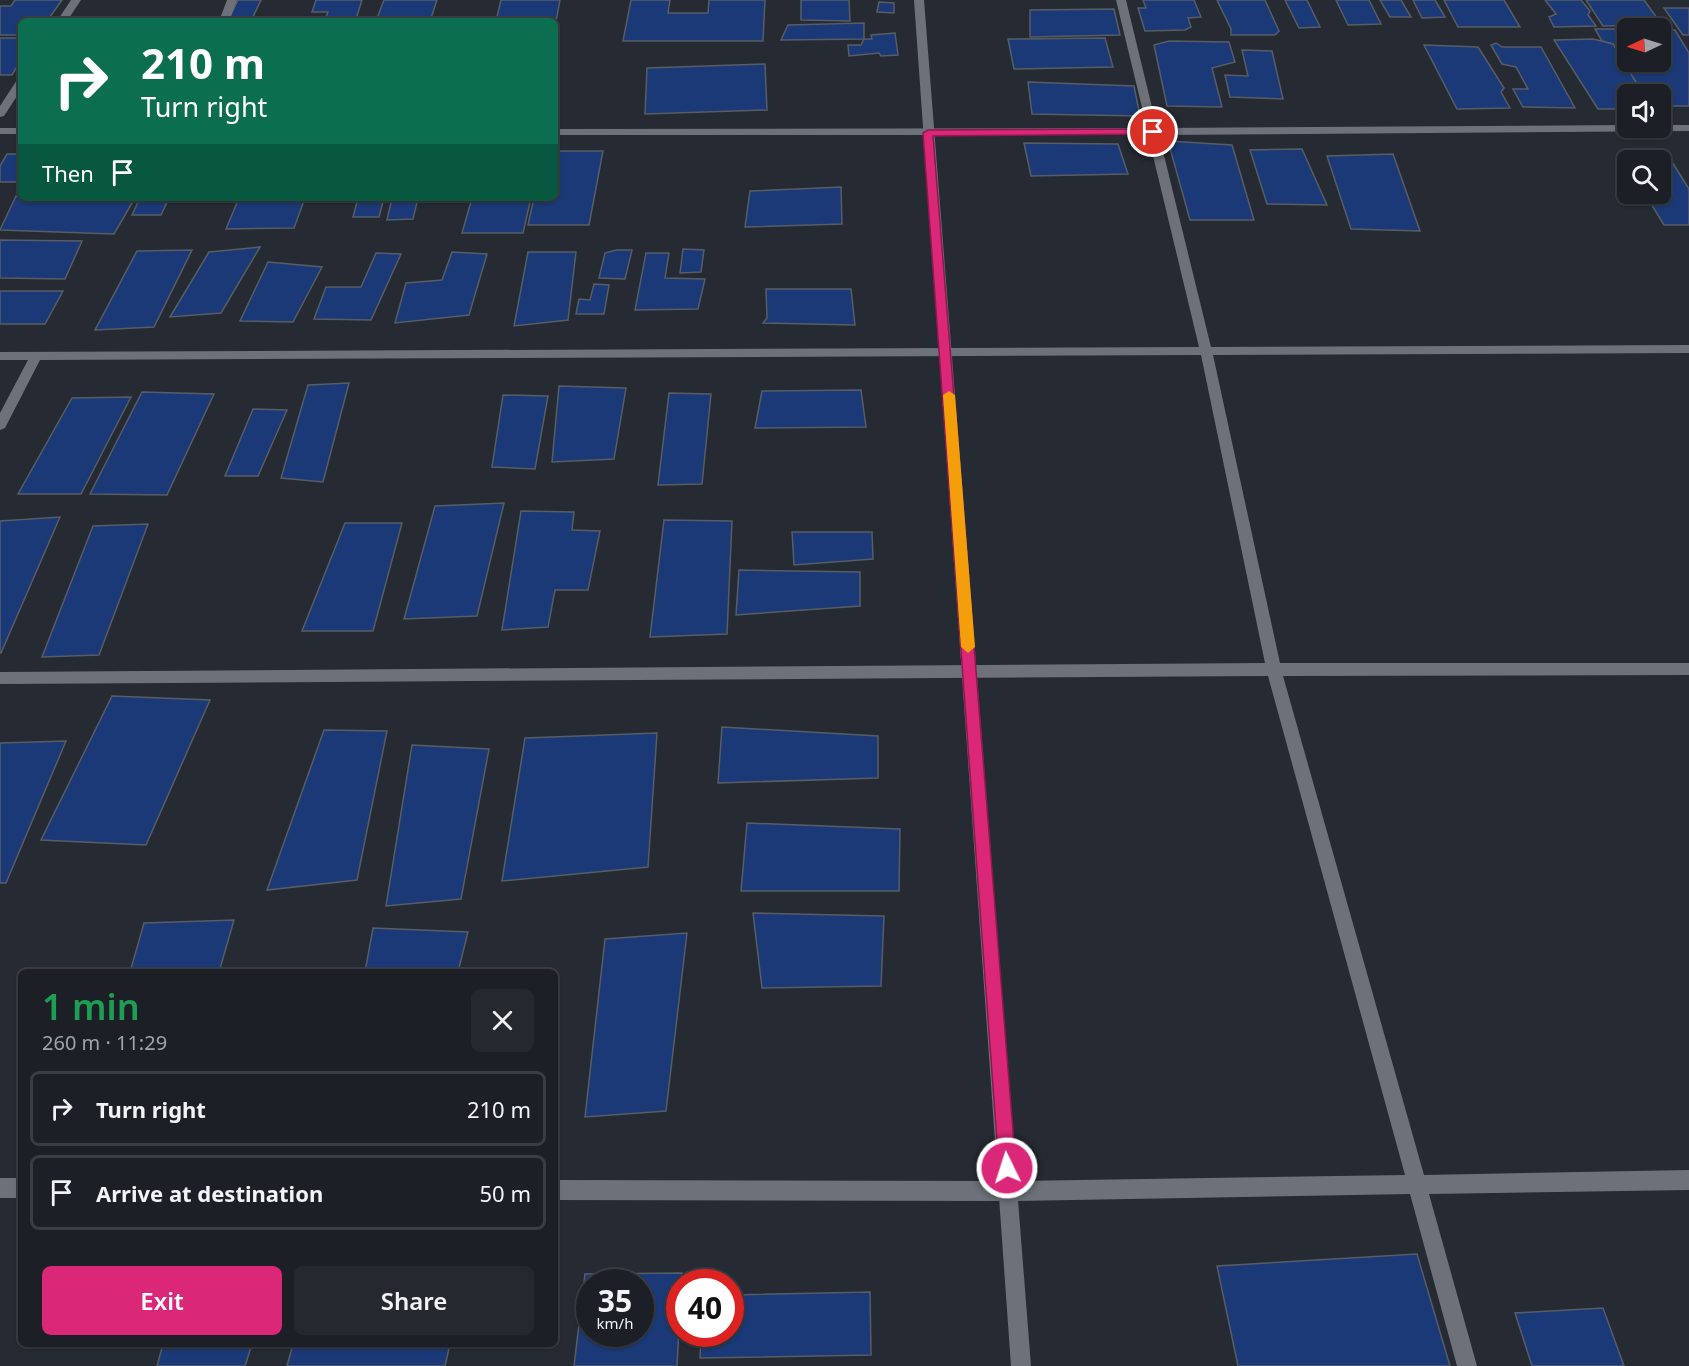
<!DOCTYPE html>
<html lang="en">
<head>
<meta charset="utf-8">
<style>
	body { margin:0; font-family:"Noto Sans",sans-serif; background:#25282e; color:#f1f3f6; height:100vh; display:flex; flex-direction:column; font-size:22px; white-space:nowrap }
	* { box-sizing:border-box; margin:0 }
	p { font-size:20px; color:#a0a3a7 }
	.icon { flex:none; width:33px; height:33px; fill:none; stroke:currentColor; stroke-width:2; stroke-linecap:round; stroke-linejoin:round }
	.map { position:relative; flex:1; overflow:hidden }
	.drawer { position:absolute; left:18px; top:969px; width:540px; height:378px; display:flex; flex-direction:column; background:#1c2026; border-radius:9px; box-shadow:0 2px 4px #0004,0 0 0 2px #3a3e43 }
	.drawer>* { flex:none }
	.guide { position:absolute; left:18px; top:18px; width:540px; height:183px; border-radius:9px; box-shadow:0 2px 4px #0004,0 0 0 2px #3a3e43; background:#0b6e4f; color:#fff; overflow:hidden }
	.needle { width:39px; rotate:266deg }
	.buttons { position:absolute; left:1617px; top:18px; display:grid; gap:12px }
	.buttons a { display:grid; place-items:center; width:54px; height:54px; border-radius:9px; background:#1c2026; box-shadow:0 2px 4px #0004,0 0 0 2px #3a3e43; font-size:30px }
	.speed { position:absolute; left:576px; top:1269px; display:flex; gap:12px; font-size:30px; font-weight:700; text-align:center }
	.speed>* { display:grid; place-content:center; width:78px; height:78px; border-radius:50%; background:#1c2026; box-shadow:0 2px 4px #0004,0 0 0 2px #3a3e43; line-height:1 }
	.speed small { font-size:15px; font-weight:400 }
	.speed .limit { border:9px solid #d22; background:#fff; color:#111 }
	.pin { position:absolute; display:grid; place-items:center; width:51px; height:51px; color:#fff; margin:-26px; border:3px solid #fff; border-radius:50%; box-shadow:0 2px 6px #0007 }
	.me { position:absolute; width:66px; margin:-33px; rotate:356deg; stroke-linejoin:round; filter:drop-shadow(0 0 4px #0008) }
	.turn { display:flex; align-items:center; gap:21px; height:126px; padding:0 24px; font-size:27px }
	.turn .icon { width:78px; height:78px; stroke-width:2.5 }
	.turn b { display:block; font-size:42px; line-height:51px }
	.then { display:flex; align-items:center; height:57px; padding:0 24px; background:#0003; gap:12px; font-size:22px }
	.round { display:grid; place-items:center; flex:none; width:63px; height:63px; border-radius:9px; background:#25282e }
	.summary { display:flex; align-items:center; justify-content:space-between; height:102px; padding:0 24px }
	h1 { font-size:36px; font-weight:600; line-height:45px; color:#1e9e55 }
	.cta { display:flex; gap:12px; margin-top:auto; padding:12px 24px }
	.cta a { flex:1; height:69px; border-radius:9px; background:#db2777; color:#fff; font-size:24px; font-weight:600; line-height:69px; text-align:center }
	.cta a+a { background:#25282e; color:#f1f3f6 }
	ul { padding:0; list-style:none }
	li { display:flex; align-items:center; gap:18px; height:75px; margin:0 12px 9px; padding:0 12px; border:3px solid #3a3e43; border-radius:9px }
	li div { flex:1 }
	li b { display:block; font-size:22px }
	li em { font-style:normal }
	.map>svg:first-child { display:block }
	.building { fill:#1a3976; stroke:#585d65; stroke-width:1.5; fill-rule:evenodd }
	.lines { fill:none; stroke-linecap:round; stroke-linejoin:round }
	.street { fill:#6d727a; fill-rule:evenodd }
	.secondary { fill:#6d727a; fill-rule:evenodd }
	.route { fill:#db2777; stroke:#8e194d; stroke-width:1.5 }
	.slow { fill:#f59e0b }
</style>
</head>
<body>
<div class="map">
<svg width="1689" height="1366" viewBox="0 0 1689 1366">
	<rect width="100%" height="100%" fill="#262a32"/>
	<g class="building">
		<polygon points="15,0 62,0 47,21 21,21 21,35 0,35 0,6 11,6"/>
		<polygon points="238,0 261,0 251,21 228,21"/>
		<polygon points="316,0 362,0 356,19 325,20 328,12 312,12"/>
		<polygon points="384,0 437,0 430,21 376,21"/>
		<polygon points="501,0 560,0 555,27 555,21 496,21"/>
		<polygon points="631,0 670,0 668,13 708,13 709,0 765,0 763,41 623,41"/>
		<polygon points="801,0 849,0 850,21 801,20"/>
		<polygon points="1143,0 1194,0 1201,17 1188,18 1191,27 1185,30 1145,31 1138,8 1146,8"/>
		<polygon points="1217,0 1265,0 1279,31 1275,35 1231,35 1231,29"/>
		<polygon points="1285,0 1307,0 1320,27 1299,28"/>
		<polygon points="1336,0 1369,0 1381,24 1348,25"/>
		<polygon points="1380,0 1401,0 1411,17 1390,17"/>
		<polygon points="1413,0 1435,0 1445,17 1422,18"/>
		<polygon points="1444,0 1504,0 1520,27 1458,27"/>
		<polygon points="1545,0 1581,0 1590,11 1588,15 1596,26 1554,27 1549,17 1556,14"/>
		<polygon points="1586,0 1644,0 1662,25 1603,26"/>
		<polygon points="879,2 894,3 894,13 877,12"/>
		<polygon points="1664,8 1689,8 1689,35 1683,35"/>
		<polygon points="1114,9 1120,35 1030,37 1030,10"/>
		<polygon points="864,23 864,39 781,40 788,25"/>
		<polygon points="1595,29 1628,29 1628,62 1660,62 1660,30 1675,30 1689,53 1689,106 1660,106 1660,94 1643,94 1613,44 1602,41"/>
		<polygon points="895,33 898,55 881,56 879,53 849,56 848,45 861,45 864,39 872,39 871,35"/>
		<polygon points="0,38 21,38 21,60 12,75 0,75"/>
		<polygon points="1105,38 1113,67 1014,69 1008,39"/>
		<polygon points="1593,39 1613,44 1643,94 1628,94 1628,109 1598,109 1554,40"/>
		<polygon points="1169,41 1229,42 1235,62 1212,68 1222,107 1167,106 1154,45"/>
		<polygon points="1496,43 1502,47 1541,47 1575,108 1523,107 1513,89 1528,89 1516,67 1502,64 1491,45"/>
		<polygon points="1424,45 1478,47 1504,88 1501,92 1510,108 1457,109"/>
		<polygon points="1242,50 1272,51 1283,99 1230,97 1225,75 1248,76"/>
		<polygon points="765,64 767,110 645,114 647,68"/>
		<polygon points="1028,82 1134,86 1140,116 1032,114"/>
		<polygon points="1168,141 1232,145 1254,220 1190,220"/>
		<polygon points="1024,143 1118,144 1128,174 1031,176"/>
		<polygon points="1302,149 1327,205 1267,204 1250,150"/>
		<polygon points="555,151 603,151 589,225 528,225 534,198 555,198"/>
		<polygon points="7,154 21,154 21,182 0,182 0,166"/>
		<polygon points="1393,154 1420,231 1351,229 1327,156"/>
		<polygon points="1623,157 1669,157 1689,189 1689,225 1664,225 1645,194 1660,194 1660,160 1628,160 1628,164"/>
		<polygon points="841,187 842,224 745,227 750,191"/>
		<polygon points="16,196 21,198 135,198 114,234 0,230"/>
		<polygon points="140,198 169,198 161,215 132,215"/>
		<polygon points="239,198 305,198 294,228 226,229"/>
		<polygon points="358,198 384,198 379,217 353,217"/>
		<polygon points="392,198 418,198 413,219 387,220"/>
		<polygon points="472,198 531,198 523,233 462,233"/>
		<polygon points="0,240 82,241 65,279 0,278"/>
		<polygon points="260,247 221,313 170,317 209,252"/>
		<polygon points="683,249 704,250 701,272 680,273"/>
		<polygon points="192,250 154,327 95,330 137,251"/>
		<polygon points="616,250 632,250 625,279 599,278 605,253"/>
		<polygon points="452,252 487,254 469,315 395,323 406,283 442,280"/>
		<polygon points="528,252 576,252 568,320 514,326"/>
		<polygon points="376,253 401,254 371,320 314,319 326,287 361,287"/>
		<polygon points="646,253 669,253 665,278 705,279 698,309 635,310"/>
		<polygon points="268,262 322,267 293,322 240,321"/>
		<polygon points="594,284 609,285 604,314 576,314 579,299 590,300"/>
		<polygon points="766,289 851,289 855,325 763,323 767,318"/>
		<polygon points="0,291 63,291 45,324 0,324"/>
		<polygon points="349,383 323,482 281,478 308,385"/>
		<polygon points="559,386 626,388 614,459 552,462"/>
		<polygon points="861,390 866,427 755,428 762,391"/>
		<polygon points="142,392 214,394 167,495 90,494"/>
		<polygon points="669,393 711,394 702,484 658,485"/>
		<polygon points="503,395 548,396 535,469 492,467"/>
		<polygon points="131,397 81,494 18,494 72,398"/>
		<polygon points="253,409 287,410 258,476 225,476"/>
		<polygon points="504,503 477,616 404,619 435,506"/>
		<polygon points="521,511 574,512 572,530 600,531 588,590 555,590 548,627 502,630"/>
		<polygon points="60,517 1,653 0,653 0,521"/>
		<polygon points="664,520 732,521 727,634 650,637"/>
		<polygon points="345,523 402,523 373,631 302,631"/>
		<polygon points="148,524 99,655 42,657 93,526"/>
		<polygon points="792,532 872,532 873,559 794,565"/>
		<polygon points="739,570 860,572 860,606 736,615"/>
		<polygon points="112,696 210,700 146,845 41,840"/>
		<polygon points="722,727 878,736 878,778 718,783"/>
		<polygon points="324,730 387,731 357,880 267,890"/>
		<polygon points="657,733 648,867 502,881 525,738"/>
		<polygon points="66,741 6,883 0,883 0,743"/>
		<polygon points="412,745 489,749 461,899 386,906"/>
		<polygon points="747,823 900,829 899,891 741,891"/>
		<polygon points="753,913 884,916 881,986 762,988"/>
		<polygon points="234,920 219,972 130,972 144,923"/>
		<polygon points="373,928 468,932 458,972 365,972"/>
		<polygon points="687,933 666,1111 585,1117 605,939"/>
		<polygon points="1417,1254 1450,1366 1238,1366 1217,1266"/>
		<path d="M682,1273l-5,93h-103l11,-92zM590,1282h50v52h-50z"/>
		<polygon points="870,1292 871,1355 700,1358 701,1334 730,1334 730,1295"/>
		<polygon points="1603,1308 1624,1366 1532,1366 1515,1313"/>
		<polygon points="163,1344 252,1344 245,1366 157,1366"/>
		<polygon points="293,1344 450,1344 445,1366 287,1366"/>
	</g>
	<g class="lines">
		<g class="street">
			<polygon points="71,0 81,0 67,21 57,21"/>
			<polygon points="227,0 237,0 229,21 219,21"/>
			<polygon points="1116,0 1126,0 1157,128 1628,125 1628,128 1660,128 1660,125 1689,125 1689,131 1159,135 1211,347 1689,345 1689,353 1213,355 1280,663 1689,663 1689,675 1283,676 1424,1175 1689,1170 1689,1190 1429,1194 1477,1366 1457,1366 1410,1194 1009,1201 555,1200 555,1180 1009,1181 1405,1175 1268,676 0,684 0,672 1265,663 1201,355 40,360 5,428 0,430 0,413 28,360 0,360 0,352 1199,347 1148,135 555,135 555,129 1147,128"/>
			<polygon points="21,79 21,90 4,116 0,117 0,106 17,80"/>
			<rect x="0" y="128" width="21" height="6"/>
			<rect x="0" y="1178" width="21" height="20"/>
		</g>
		<polygon class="secondary" points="914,0 924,0 1031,1366 1011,1366"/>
	</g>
	<polygon class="route" points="1153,129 1156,130 1156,134 933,136 1016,1168 1013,1174 1007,1176 1001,1174 999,1168 923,133 928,130"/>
	<polygon class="slow" points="949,391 955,395 975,647 968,653 961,647 943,395"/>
</svg>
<div class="buttons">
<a><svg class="needle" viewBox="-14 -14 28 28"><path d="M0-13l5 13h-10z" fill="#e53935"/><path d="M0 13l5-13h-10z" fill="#a0a3a7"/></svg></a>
<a><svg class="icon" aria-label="sound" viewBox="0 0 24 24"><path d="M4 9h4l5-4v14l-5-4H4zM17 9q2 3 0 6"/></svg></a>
<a><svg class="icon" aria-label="search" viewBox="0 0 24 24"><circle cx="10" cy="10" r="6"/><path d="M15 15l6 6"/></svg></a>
</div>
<div class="speed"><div>35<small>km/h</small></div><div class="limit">40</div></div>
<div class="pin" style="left:1153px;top:132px;background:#d93025"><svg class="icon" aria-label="arrive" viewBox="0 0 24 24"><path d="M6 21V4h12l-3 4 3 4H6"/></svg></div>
<svg class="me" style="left:1007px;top:1168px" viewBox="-20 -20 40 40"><circle r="17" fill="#db2777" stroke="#fff" stroke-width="3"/><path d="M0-11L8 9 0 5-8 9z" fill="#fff"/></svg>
<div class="guide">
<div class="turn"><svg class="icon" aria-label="right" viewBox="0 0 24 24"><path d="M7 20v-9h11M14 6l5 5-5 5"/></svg><div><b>210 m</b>Turn right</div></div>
<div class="then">Then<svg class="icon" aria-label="arrive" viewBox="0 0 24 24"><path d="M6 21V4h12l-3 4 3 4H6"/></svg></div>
</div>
<section class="drawer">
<div class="summary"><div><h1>1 min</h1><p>260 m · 11:29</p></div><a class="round"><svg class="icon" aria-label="close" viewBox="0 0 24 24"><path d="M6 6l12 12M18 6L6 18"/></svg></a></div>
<ul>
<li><svg class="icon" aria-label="right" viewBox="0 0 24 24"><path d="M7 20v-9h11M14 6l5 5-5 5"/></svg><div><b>Turn right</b></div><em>210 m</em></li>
<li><svg class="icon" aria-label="arrive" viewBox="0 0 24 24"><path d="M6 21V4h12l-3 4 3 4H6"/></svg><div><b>Arrive at destination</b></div><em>50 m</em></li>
</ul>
<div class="cta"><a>Exit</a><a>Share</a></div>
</section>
</div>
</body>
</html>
